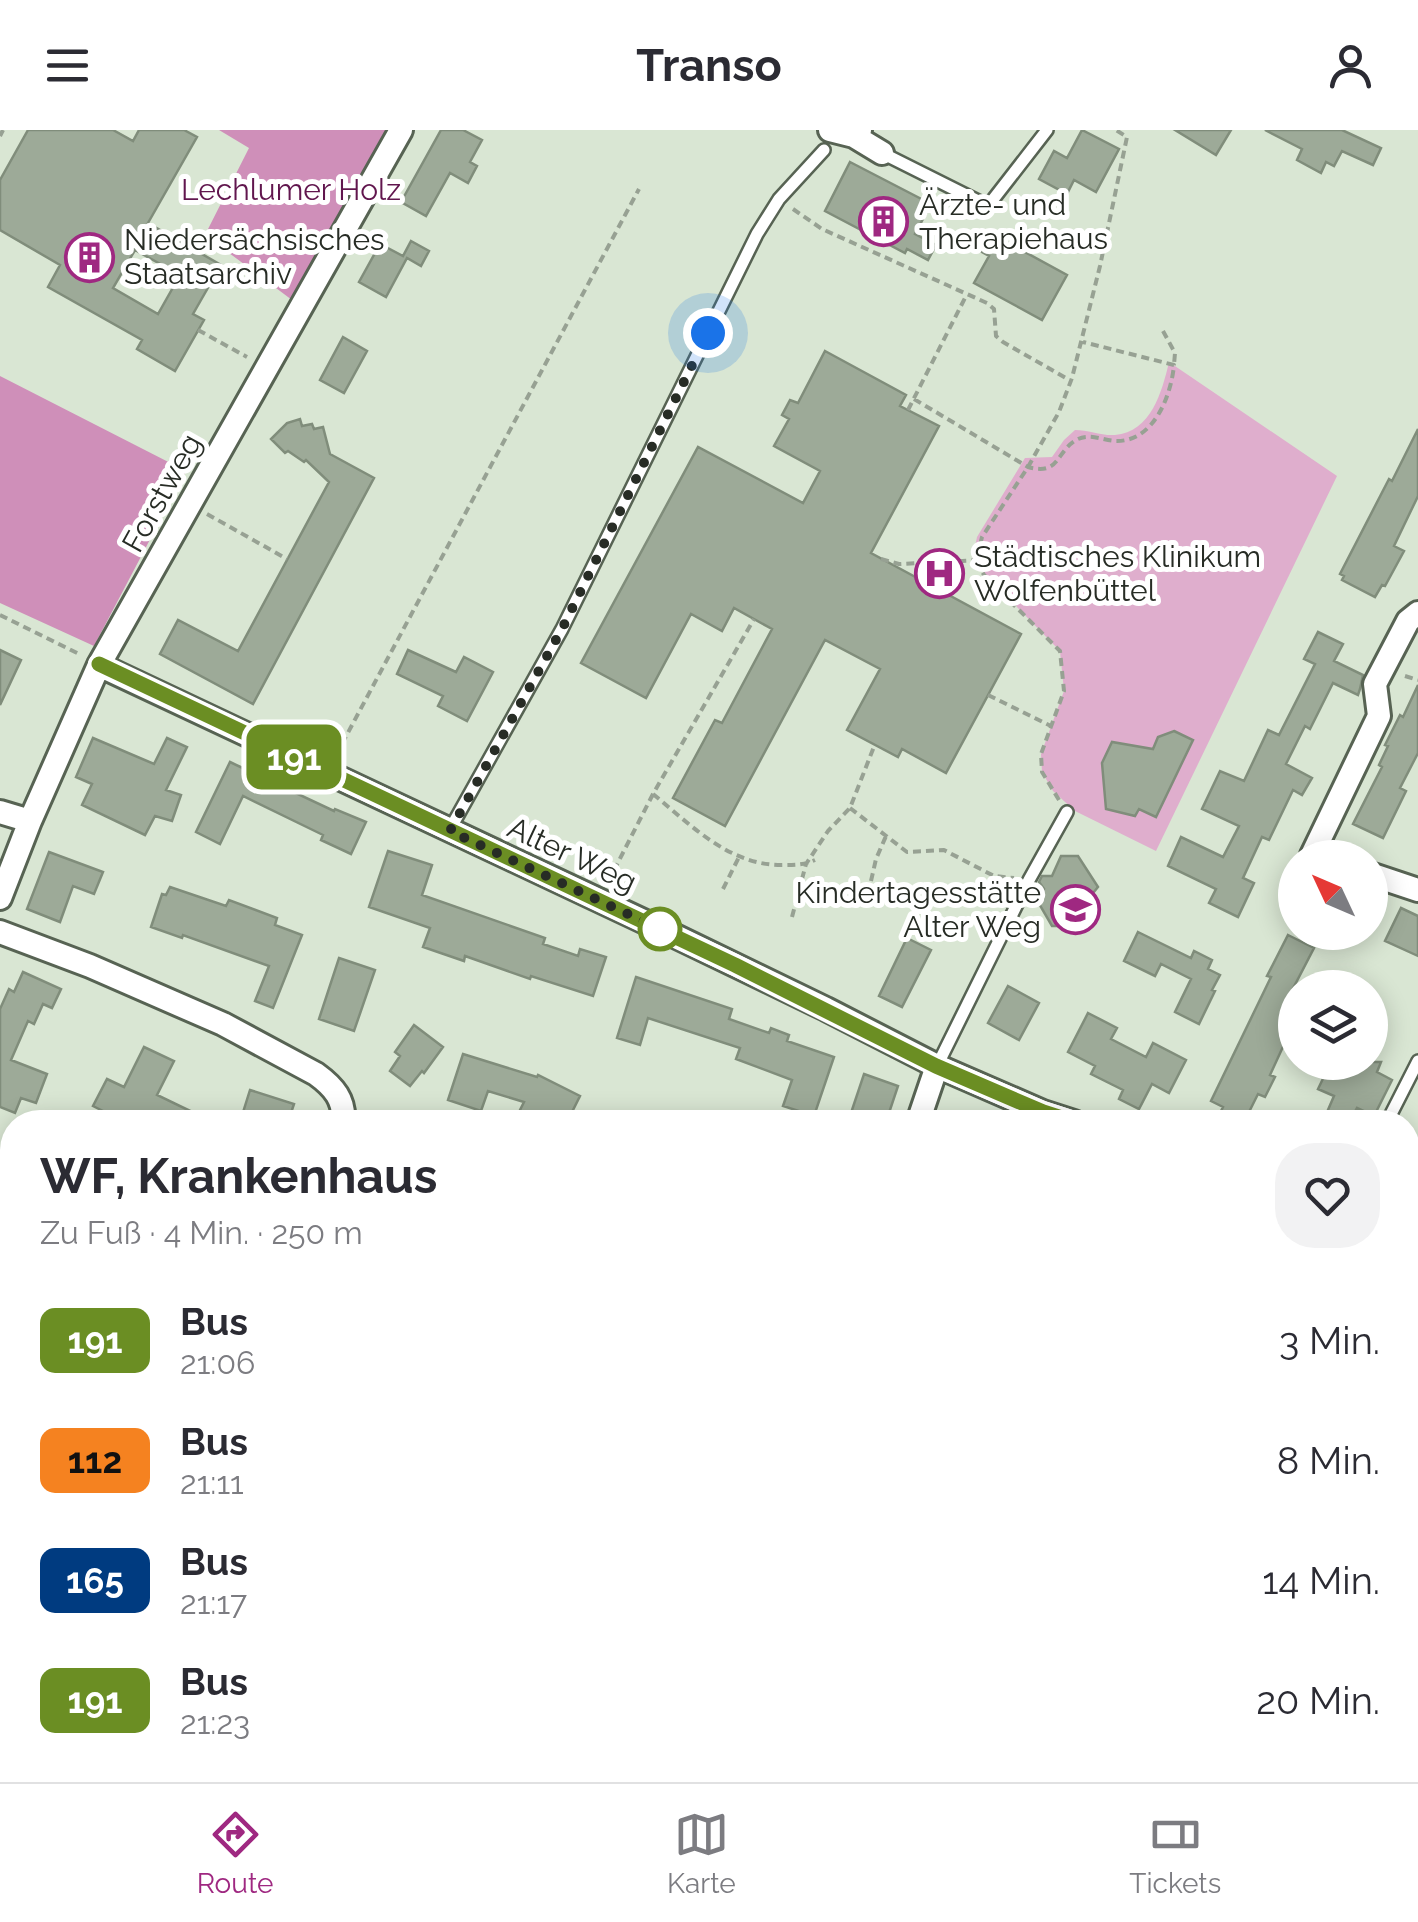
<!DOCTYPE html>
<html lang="de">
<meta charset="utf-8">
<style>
:root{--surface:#fff;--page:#f2f2f3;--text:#2b2b33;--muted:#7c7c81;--line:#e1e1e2;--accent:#9f2881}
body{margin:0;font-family:Raleway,sans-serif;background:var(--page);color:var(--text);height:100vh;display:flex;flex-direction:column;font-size:38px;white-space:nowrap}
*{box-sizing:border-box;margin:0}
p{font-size:32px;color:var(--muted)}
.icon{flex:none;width:55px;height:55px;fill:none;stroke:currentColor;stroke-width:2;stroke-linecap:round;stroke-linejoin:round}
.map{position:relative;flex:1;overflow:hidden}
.panel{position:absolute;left:0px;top:980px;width:1420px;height:672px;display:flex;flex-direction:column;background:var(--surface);border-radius:40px 40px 0 0;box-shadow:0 5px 25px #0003}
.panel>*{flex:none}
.badge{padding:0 20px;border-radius:15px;font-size:35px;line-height:65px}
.needle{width:65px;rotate:314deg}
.controls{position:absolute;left:1278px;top:710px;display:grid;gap:20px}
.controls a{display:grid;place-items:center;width:110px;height:110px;border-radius:50%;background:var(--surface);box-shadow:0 5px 25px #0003;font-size:50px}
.you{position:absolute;width:50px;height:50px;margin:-25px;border:8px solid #fff;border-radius:50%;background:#1a73e8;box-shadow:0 0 0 15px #1a73e833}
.map>.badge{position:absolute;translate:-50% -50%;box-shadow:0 0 0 5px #fff}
.round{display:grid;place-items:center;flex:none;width:105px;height:105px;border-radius:40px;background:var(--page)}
.headline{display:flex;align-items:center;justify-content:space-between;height:170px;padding:0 40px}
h1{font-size:48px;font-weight:700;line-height:75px}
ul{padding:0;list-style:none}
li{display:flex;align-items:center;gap:30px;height:120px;padding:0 40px}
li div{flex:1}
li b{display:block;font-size:38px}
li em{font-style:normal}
li .badge{min-width:110px;font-weight:700;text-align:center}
header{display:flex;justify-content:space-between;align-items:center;height:130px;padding:0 40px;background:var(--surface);font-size:45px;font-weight:700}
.menu{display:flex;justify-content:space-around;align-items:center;height:140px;border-top:2px solid var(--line);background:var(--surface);font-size:28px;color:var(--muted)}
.menu a{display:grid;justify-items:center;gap:5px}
.menu .selected{color:var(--accent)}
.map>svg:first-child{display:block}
</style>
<header><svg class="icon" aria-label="menu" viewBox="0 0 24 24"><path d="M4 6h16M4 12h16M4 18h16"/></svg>Transo<svg class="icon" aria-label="person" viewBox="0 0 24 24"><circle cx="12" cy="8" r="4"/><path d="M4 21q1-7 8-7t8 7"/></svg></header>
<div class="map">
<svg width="1418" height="1652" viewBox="0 0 1418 1652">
<rect width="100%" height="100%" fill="#d9e6d3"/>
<path fill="#dfaecd" d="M 1169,232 L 1337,346 L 1156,721 L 1075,681 L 1053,661 L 1042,642 L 1041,624 L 1064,561 L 1060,521 L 972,431 L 977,407 L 1025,328 L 1052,327 L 1064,310 L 1075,300 C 1088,300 1102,306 1115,305 C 1151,302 1162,262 1169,232 Z"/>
<path fill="#cf8fb9" d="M 219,0 L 391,0 L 292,170 L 205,105 L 249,18 Z
M 0,246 L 186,341 L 94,516 L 0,473 Z"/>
<path fill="#9daa98" stroke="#808d7b" stroke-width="2.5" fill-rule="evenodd" d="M 28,0 L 113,0 L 133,11 L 139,0 L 184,0 L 197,7 L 148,93 L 221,135 L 193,184 L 204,190 L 175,241 L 137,219 L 142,210 L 48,157 L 60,135 L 0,100 L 0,50 ZM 135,120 L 180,145 L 158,184 L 113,158 Z
M 441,0 L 463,0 L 482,10 L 470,32 L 477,36 L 468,53 L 450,43 L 426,86 L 401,72 Z
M 1082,0 L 1119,19 L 1096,62 L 1074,50 L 1067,64 L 1039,49 L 1054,21 L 1067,28 Z
M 1175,0 L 1231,0 L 1216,25 Z
M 1265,0 L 1342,0 L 1381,18 L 1373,35 L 1342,21 L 1334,36 L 1326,32 L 1321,43 L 1297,30 L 1302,19 Z
M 850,32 L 931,74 L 915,104 L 936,115 L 928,130 L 907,119 L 905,123 L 825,81 Z
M 992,104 L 1067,145 L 1042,190 L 974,153 L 989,126 L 982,122 Z
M 411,111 L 429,121 L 421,136 L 407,128 L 386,167 L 359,152 L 380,114 L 403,126 Z
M 343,207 L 367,221 L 344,263 L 320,250 Z
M 825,221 L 906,265 L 900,276 L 939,296 L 871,423 L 1021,504 L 946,643 L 902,619 L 898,627 L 847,600 L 880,539 L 825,510 L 725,696 L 673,668 L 715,590 L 722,593 L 772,499 L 734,478 L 722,501 L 691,484 L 646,568 L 581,533 L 698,317 L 803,373 L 820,341 L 774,316 L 789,289 L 782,285 L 790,270 L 798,273 Z
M 300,289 L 302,296 L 312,294 L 314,299 L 323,297 L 330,324 L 374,348 L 253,574 L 160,524 L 178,490 L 238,521 L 329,352 L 306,330 L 304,332 L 288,321 L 285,323 L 271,309 L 287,293 Z
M 1418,299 L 1418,366 L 1394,416 L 1404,421 L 1385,456 L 1382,455 L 1375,467 L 1342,450 L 1344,446 L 1340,444 L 1389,349 L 1392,351 Z
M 1318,502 L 1343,514 L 1334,531 L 1363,545 L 1360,559 L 1358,565 L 1333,553 L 1310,599 L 1305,596 L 1286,634 L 1312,648 L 1302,665 L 1293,660 L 1269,710 L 1262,707 L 1243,748 L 1254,753 L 1238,787 L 1209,773 L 1216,759 L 1168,736 L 1181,707 L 1223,727 L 1239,696 L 1202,679 L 1220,641 L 1244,651 L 1268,600 L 1279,605 L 1315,534 L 1304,529 Z
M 0,520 L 21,530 L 0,575 Z
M 408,520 L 456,542 L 464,527 L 493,542 L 467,591 L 438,576 L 443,566 L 397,544 Z
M 1418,555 L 1418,623 L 1400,658 L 1406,661 L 1383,708 L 1353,694 L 1382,637 L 1379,635 L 1388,616 L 1385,615 L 1400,585 L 1403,587 Z
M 1174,601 L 1193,610 L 1156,687 L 1139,679 L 1135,686 L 1106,679 L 1102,633 L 1112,612 L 1153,619 L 1158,607 Z
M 93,608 L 154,634 L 167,608 L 187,617 L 166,660 L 181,665 L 172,691 L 155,686 L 145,705 L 82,675 L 92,654 L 76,647 Z
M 230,632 L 334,681 L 335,679 L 366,692 L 351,724 L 321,710 L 323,705 L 243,666 L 220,714 L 196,702 Z
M 388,721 L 432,735 L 422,765 L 545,808 L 543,814 L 578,826 L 580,819 L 606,827 L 593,866 L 531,846 L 530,849 L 465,826 L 464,831 L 423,817 L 430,798 L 369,777 Z
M 49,722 L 103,742 L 94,764 L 73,756 L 60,792 L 27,779 Z
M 1061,726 L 1078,726 L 1098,757 L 1089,768 L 1098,782 L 1090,796 L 1052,796 L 1038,772 L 1044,759 L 1039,752 L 1042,746 L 1052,746 Z
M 170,757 L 226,776 L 229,770 L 277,788 L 275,795 L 302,805 L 273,878 L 255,871 L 269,836 L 183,805 L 182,808 L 151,797 L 162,764 L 166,765 Z
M 1401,778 L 1418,786 L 1418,826 L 1385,811 Z
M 1138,802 L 1191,828 L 1194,821 L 1212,830 L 1208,839 L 1220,845 L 1212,860 L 1215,861 L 1199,894 L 1175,882 L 1191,849 L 1161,834 L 1155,846 L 1124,831 Z
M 1288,805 L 1314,818 L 1284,876 L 1295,881 L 1295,911 L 1287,908 L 1270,945 L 1275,947 L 1265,967 L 1258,964 L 1244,992 L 1234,992 L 1219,985 L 1223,977 L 1211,971 L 1271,847 L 1267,846 Z
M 907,808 L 931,820 L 902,877 L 879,866 Z
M 339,828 L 375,840 L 354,901 L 319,889 Z
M 23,842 L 61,859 L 52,878 L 43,874 L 34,894 L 28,891 L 11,930 L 47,944 L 36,973 L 21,968 L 15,983 L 0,977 L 0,879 L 9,859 L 14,862 Z
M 636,847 L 732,879 L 729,889 L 769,903 L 771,898 L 789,905 L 787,911 L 834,927 L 814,986 L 783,976 L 792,950 L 736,929 L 740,918 L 648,888 L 640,915 L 617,908 Z
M 1008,856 L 1039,873 L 1019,910 L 988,893 Z
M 1088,883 L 1117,898 L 1111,909 L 1146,927 L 1153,913 L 1186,930 L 1169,963 L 1152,954 L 1139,979 L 1119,969 L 1123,960 L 1091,944 L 1095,936 L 1068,922 Z
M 414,895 L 443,917 L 424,943 L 422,941 L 410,956 L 390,941 L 400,926 L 395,922 Z
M 144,917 L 174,931 L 157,965 L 213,992 L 125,992 L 93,976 L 107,949 L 124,957 Z
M 463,924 L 537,947 L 538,945 L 580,966 L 567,992 L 514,992 L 524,972 L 488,961 L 481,981 L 448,970 Z
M 1331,932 L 1381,932 L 1377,942 L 1392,950 L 1374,986 L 1357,978 L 1350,991 L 1328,980 L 1334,966 L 1318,959 Z
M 864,944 L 898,956 L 886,992 L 852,980 Z
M 250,960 L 294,974 L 288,992 L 240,992 Z"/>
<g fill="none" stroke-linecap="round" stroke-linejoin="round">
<defs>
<path id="service" d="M 882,23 L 988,76 L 1047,0
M 449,701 L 562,499 L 757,104 L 779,69 L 824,20
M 937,936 L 1029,750 L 1067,682
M 1387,992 L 1418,931"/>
<path id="minor" d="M 830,0 L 854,6
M 860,0 L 854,6 L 882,23
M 99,535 L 673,805 L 826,879 L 937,936 L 1043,982 L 1074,992
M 0,682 L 30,691
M 1320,728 L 1312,725 L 1379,586 L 1375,554 L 1408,491 L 1418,483
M 1370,744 L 1418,760
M 0,768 L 30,691 L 99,535 L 401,0
M 0,802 L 90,836 L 223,894 L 316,944 C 334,957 345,970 343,992
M 918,992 L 937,936
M 1408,1056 L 1418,1056
M 1408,1148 L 1418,1115
M 821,1640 L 839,1652
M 884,1652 L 887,1649 L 889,1640
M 1248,1652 L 1252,1640"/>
</defs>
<use href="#service" stroke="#576353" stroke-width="16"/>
<use href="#minor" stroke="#576353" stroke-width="28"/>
<path stroke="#97a193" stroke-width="4" stroke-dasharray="8 5" stroke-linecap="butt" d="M 0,6 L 3,0
M 793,79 L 822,99 L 987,173 L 994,179 L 996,206 L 1003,212 L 1071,251
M 198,200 L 247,227
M 1163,201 L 1175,223 L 1174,235
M 914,269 L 1028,337 C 1061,346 1055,321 1078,309 C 1091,303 1104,311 1117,311 C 1154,311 1171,266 1174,235 L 1083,212
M 908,280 L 966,166
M 207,384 L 287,429
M 881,429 L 899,434 L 1130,423 L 1158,427
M 0,485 L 81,525
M 1405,546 L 1418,550
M 988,565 L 1051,596
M 336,625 L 639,59
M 653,664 C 692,696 730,736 783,735 C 795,735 804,735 815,730
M 1059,670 L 1042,642 L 1041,624 L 1064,561 L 1060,521 L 984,445 L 976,431 L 982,407 L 1028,337 L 1059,282 L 1072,248 L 1100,136 L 1127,7 L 1116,0
M 850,678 L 907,722 L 944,720 L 994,746 L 1014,748
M 871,751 L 876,729 L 886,706
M 608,752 L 653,664 L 754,489
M 723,759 L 739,727
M 792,787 L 806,734 L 828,701 L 850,678 L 875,614
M 0,1332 L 12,1340
M 525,1640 L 546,1652
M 697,1652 L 702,1640"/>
<use href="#service" stroke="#fff" stroke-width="11"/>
<use href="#minor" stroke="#fff" stroke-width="22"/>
</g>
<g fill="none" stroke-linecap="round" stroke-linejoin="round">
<defs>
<path id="line" d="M 99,534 L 735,835 L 936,936 L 1043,982 L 1074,992"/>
</defs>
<use href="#line" stroke="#fff" stroke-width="22"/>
<use href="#line" stroke="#6b8e23" stroke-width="15"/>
<path stroke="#272c25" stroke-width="10" stroke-dasharray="0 18" d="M 660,799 L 450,701 L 562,499 L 708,203"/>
</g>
<defs>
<symbol id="building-ring" viewBox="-11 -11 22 22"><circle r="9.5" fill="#fff" stroke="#9f2881" stroke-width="1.5"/><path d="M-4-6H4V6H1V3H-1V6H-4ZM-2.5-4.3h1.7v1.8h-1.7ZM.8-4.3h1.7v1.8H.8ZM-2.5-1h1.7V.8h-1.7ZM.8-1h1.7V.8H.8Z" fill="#9f2881"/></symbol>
<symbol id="hospital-ring" viewBox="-11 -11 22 22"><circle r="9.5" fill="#fff" stroke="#9f2881" stroke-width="1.5"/><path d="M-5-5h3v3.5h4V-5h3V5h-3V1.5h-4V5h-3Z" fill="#9f2881"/></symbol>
<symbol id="school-ring" viewBox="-11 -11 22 22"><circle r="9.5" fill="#fff" stroke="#9f2881" stroke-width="1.5"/><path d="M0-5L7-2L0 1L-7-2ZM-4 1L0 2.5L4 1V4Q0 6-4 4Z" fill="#9f2881"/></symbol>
</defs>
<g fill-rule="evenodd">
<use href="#building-ring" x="856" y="64" width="55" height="55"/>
<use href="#building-ring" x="62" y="100" width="55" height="55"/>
<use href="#hospital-ring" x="912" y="416" width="55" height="55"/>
<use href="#school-ring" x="1048" y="752" width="55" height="55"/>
</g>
<circle fill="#fff" stroke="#6b8e23" stroke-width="5" cx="660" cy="799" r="20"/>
<g text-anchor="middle" stroke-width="10" stroke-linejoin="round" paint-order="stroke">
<g font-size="30" fill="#61164e" stroke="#fff">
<text x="291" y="70">Lechlumer Holz</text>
</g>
<g font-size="30" fill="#272c25" stroke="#fff" text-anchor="start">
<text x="919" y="85">Ärzte- und<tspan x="919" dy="34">Therapiehaus</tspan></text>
<text x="124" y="120">Niedersächsisches<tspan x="124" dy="34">Staatsarchiv</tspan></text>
<text x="974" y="437">Städtisches Klinikum<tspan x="974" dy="34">Wolfenbüttel</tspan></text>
<text x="1041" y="773" text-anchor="end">Kindertagesstätte<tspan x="1041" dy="34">Alter Weg</tspan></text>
</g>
<g font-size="30" fill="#272c25" stroke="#fff">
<text transform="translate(162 363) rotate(-61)" y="10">Forstweg</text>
<text transform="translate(572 725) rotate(25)" y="10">Alter Weg</text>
</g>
</g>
</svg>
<div class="controls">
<a><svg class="needle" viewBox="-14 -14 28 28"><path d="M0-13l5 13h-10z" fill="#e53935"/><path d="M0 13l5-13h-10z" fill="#7c7c81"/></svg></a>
<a><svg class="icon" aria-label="layers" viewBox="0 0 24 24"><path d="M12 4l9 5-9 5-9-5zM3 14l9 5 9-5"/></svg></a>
</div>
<div class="you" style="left:708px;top:203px"></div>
<b class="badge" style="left:294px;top:627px;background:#6b8e23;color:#fff">191</b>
<section class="panel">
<div class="headline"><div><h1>WF, Krankenhaus</h1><p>Zu Fuß · 4 Min. · 250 m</p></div><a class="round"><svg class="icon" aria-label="heart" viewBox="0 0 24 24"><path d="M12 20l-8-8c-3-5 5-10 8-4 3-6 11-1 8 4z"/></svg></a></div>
<ul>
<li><span class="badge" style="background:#6b8e23;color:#fff">191</span><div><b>Bus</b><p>21:06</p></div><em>3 Min.</em></li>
<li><span class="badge" style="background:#f58220;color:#111">112</span><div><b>Bus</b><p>21:11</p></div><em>8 Min.</em></li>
<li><span class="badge" style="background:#003b80;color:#fff">165</span><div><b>Bus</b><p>21:17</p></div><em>14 Min.</em></li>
<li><span class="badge" style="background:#6b8e23;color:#fff">191</span><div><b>Bus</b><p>21:23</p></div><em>20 Min.</em></li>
</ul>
</section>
</div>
<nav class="menu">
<a class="selected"><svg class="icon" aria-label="directions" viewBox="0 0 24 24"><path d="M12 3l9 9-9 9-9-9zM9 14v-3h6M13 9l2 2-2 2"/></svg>Route</a>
<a><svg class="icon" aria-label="map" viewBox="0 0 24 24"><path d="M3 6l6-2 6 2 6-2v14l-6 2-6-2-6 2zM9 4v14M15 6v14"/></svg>Karte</a>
<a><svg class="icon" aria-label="tickets" viewBox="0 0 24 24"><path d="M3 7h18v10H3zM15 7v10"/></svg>Tickets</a>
</nav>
